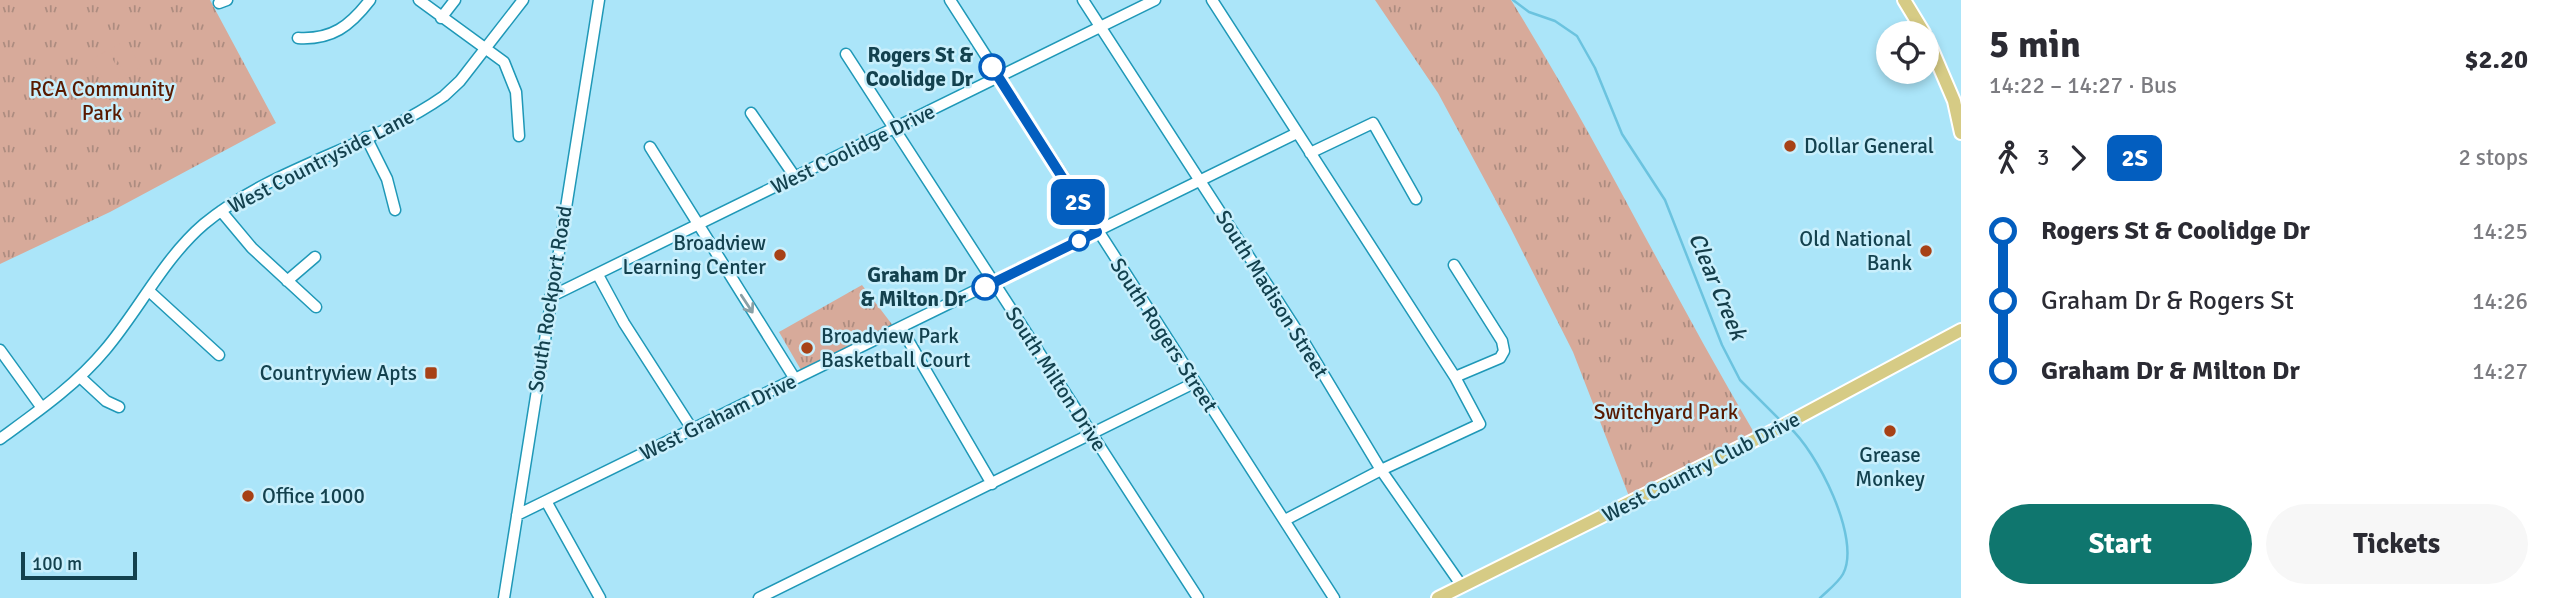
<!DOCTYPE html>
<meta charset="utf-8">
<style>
:root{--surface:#fff;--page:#f7f7f7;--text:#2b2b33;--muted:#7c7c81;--accent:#0f766e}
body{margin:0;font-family:Signika,sans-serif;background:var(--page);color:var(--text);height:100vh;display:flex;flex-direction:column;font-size:26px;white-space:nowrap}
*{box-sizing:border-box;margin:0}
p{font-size:23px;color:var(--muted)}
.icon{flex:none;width:38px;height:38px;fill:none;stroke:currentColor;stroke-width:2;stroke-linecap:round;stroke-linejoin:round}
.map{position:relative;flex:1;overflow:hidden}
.side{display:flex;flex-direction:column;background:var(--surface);width:595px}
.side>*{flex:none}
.badge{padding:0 14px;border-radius:10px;font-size:24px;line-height:46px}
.buttons{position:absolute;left:1876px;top:21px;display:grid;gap:14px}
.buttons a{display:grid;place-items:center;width:63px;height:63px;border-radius:50%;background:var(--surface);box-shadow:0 4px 10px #0003;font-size:35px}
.scale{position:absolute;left:21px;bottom:18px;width:116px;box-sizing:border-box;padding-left:7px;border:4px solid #13414e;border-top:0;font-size:19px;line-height:24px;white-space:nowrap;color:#13414e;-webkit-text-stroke:5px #c9effc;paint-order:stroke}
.map>.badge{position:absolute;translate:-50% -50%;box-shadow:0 0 0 4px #fff}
.legs{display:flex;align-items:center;gap:10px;height:77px;padding:0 28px;font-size:23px}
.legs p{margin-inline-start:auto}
.summary{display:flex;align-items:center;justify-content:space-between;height:119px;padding:0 28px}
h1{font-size:38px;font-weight:800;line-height:52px}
.primary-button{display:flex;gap:14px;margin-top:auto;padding:14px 28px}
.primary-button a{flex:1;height:80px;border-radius:42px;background:var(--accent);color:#fff;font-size:28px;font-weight:800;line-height:80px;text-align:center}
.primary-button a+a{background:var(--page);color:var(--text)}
ul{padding:0 28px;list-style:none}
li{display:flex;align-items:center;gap:24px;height:70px;font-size:26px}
li i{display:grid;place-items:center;width:10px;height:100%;margin:0 9px;background:currentColor}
li i::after{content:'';width:18px;height:18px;margin:-9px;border:5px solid;border-radius:50%;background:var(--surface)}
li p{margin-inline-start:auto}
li:first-child i{background:linear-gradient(#0000 50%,currentColor 0)}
li:last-child i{background:linear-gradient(currentColor 50%,#0000 0)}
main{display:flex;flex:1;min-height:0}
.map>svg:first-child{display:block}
</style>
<main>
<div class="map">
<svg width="1961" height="598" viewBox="0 0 1961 598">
<defs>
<pattern id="grass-tufts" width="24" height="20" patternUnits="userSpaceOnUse" patternTransform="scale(1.75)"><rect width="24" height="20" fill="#d7aa9a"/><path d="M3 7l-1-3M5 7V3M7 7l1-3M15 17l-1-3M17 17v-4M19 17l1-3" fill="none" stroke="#ad8c80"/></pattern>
</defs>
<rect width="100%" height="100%" fill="#abe5f9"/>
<path fill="url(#grass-tufts)" d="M 0,0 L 210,0 L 276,123 L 110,212 L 0,264 Z
M 1375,0 L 1511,0 C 1599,142 1671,292 1756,436 L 1632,504 L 1573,352 L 1509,225 L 1438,93 Z
M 862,285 L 894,327 L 801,370 L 779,332 Z"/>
<path fill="#d7aa9a" d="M 126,40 L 141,67 L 126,76 L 111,49 Z
M 108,50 L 122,77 L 107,86 L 92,59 Z"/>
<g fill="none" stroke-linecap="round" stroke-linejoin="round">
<path stroke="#6bc3df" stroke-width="2.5" d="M 1513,0 L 1529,12 L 1555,21 L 1577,36 L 1595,68 L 1622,134 L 1665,200 L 1722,345 L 1740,380 L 1781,421
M 1789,427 C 1816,450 1862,539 1843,574 C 1838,583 1827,591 1820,598"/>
<defs>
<path id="minor" d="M 419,0 L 504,62 L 516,92 L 519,136
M 950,0 L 1334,598
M 1083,0 L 1301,337 L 1381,470 L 1462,586
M 1212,0 L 1455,377 L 1480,424 L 1381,470 L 1285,520
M 219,3 L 227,0
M 441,18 L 455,0
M 298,38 C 332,40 350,26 370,0
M 846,54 L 1198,598
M 751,113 L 795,177
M 366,137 L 387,179 L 395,210
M 650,147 L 795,379
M 1310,153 L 1373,123 L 1416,199
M 221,211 L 252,248 L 316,307
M 1454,265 L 1502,341 L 1504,351 L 1500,358 L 1455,377
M 598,275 L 624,323 L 692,429
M 287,281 L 315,257
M 149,291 L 219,355
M 550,297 L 1155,0
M 901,328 L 992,484
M 0,350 L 42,408
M 80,377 L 106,401 L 119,407
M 0,439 C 37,412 76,385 105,350 C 139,310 164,258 204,224 C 274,166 370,148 444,96 L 460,81 L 523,0
M 546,501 L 600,598
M 517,515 L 1297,133
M 504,598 L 599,0
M 759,598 L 1194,383"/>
<path id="major" d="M 1904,0 L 1924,33
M 1927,38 L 1954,101 L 1961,133
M 1438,598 L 1773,431 L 1961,330"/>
</defs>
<use href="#minor" stroke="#1f98b7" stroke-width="13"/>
<use href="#major" stroke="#fff" stroke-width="16"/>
<use href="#minor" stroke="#fff" stroke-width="10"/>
<use href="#major" stroke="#d6cb85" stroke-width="12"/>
</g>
<defs><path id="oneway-shaft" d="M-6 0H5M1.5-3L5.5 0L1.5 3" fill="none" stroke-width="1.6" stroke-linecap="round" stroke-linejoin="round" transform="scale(1.75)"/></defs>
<use stroke="#89a0a6" href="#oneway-shaft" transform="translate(747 304) rotate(57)"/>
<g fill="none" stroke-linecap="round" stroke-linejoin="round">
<defs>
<path id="line-1" d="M 985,287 L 1097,232 L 992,67"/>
</defs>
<use href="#line-1" stroke="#fff" stroke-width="16"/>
<use href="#line-1" stroke="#035ebf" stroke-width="10"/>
</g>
<g fill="#fff" stroke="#035ebf" stroke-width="3.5">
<circle cx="992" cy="67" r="12"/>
<circle cx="1079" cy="241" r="9"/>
<circle cx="985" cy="287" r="12"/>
</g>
<g fill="#a74116" stroke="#c9effc" stroke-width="2.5">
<circle cx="1790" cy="146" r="7"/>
<circle cx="1926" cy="251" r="7"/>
<circle cx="780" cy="255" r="7"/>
<circle cx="807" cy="348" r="7"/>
<rect x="424" y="366" width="14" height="14" rx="3.5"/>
<circle cx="1890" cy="431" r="7"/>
<circle cx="248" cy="496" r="7"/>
</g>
<g text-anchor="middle" stroke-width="5" stroke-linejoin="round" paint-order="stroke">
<g font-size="21" font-weight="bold" fill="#13414e" stroke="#c9effc" text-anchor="end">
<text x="973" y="62">Rogers St &amp;<tspan x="973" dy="24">Coolidge Dr</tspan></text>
<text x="966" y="282">Graham Dr<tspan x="966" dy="24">&amp; Milton Dr</tspan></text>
</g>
<g font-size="21" fill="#591a00" stroke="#c9effc">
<text x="102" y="96">RCA Community<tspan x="102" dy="24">Park</tspan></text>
<text x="1666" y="419">Switchyard Park</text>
</g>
<g font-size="21" fill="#13414e" stroke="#c9effc" text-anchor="start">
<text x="1804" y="153">Dollar General</text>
<text x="1912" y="246" text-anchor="end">Old National<tspan x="1912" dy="24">Bank</tspan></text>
<text x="766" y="250" text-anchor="end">Broadview<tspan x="766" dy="24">Learning Center</tspan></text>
<text x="821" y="343">Broadview Park<tspan x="821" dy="24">Basketball Court</tspan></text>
<text x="417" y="380" text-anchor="end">Countryview Apts</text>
<text x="1890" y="462" text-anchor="middle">Grease<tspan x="1890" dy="24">Monkey</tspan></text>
<text x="262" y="503">Office 1000</text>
</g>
<g font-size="21" fill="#13414e" stroke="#c9effc">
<text transform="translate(853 149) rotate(-26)" y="7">West Coolidge Drive</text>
<text transform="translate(321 161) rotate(-27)" y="7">West Countryside Lane</text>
<text transform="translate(1272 294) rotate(58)" y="7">South Madison Street</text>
<text transform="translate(550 299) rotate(-81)" y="7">South Rockport Road</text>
<text transform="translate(1164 335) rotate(57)" y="7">South Rogers Street</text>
<text transform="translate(1056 379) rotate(57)" y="7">South Milton Drive</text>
<text transform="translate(718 417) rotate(-26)" y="7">West Graham Drive</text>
<text transform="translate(1701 467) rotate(-27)" y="7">West Country Club Drive</text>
</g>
<g font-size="23" font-style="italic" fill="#143d49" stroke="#c9effc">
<text transform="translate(1718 286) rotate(67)" y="8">Clear Creek</text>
</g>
</g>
</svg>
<div class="buttons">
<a><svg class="icon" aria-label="locate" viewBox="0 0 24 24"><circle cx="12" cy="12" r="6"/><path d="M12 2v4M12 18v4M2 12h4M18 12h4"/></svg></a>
</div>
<div class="scale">100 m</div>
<b class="badge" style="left:1078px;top:202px;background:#035ebf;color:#fff">2S</b>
</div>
<section class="side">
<div class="summary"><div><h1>5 min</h1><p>14:22 – 14:27 · Bus</p></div><b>$2.20</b></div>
<div class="legs"><svg class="icon" aria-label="walk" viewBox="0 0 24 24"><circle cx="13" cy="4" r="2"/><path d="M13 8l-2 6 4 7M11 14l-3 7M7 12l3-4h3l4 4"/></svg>3<svg class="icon" aria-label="forward" viewBox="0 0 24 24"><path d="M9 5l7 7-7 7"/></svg><b class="badge" style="background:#035ebf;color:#fff">2S</b><p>2 stops</p></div>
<ul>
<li><i style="color:#035ebf"></i><b>Rogers St &amp; Coolidge Dr</b><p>14:25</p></li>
<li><i style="color:#035ebf"></i><span>Graham Dr &amp; Rogers St</span><p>14:26</p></li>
<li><i style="color:#035ebf"></i><b>Graham Dr &amp; Milton Dr</b><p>14:27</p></li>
</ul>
<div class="primary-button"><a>Start</a><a>Tickets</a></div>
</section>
</main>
